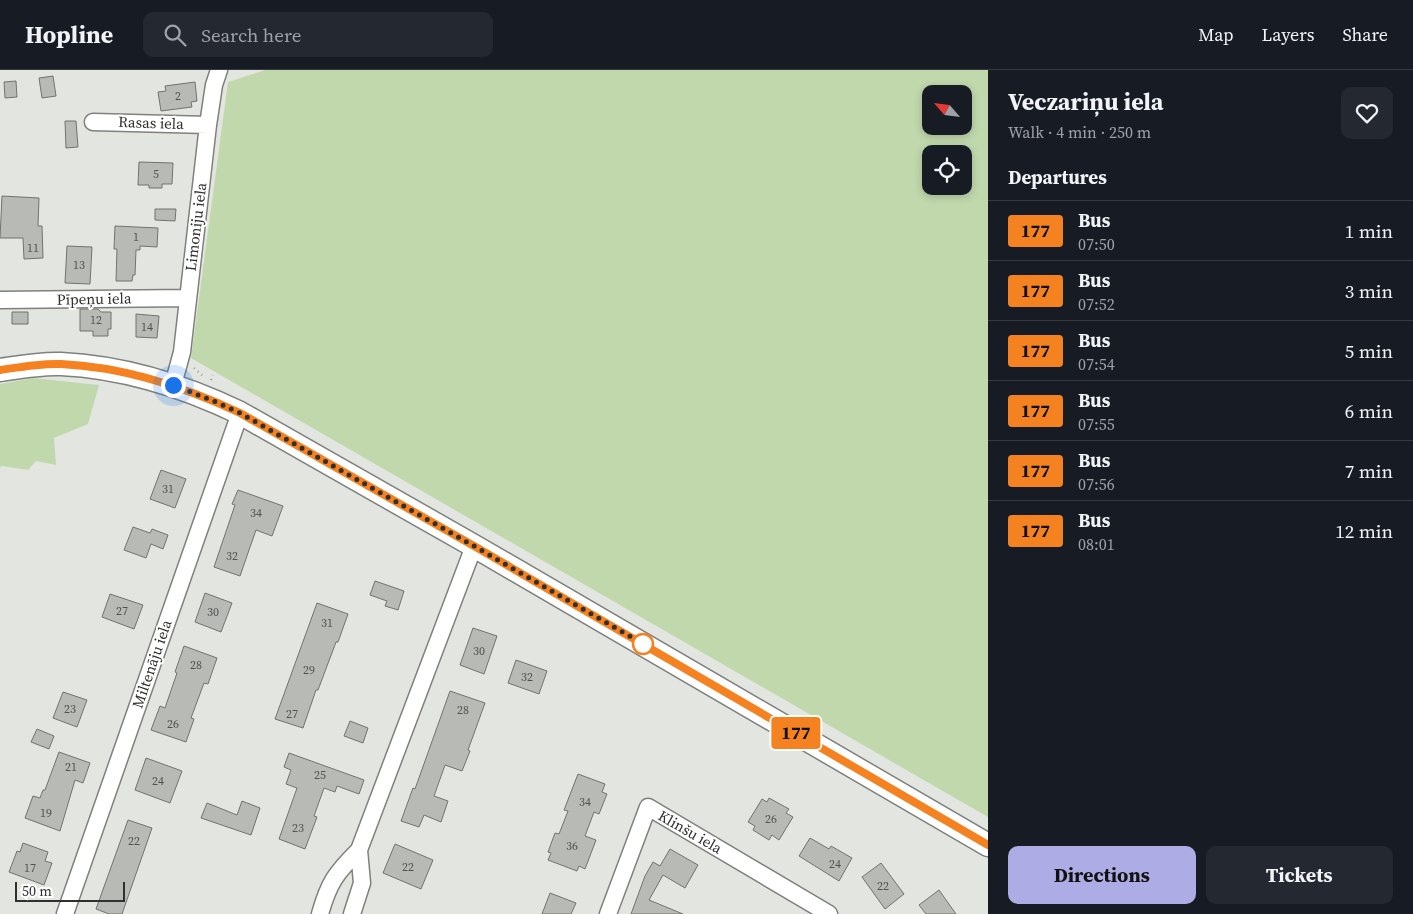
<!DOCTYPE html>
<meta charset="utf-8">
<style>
:root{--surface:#171b24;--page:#242831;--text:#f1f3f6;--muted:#9ea1a6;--line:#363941;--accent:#aeace4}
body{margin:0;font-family:"Source Serif 4",serif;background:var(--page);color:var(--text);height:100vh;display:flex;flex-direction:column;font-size:19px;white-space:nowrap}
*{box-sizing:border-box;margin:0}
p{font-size:16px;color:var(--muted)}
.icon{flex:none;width:28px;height:28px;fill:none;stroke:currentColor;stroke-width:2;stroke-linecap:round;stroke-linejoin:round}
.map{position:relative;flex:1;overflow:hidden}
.drawer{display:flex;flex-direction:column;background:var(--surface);width:425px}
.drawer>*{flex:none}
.badge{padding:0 10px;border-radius:4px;font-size:18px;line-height:32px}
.needle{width:32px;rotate:298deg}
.fabs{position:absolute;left:922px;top:15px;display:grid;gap:10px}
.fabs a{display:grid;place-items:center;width:50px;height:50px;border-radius:10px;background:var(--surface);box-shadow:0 2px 8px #0003;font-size:25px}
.scale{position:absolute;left:15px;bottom:12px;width:110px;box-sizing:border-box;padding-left:5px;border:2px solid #2f302f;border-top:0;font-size:14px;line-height:18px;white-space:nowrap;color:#2f302f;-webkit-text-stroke:4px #fff;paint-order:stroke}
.you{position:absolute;width:25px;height:25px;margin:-12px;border:4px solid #fff;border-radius:50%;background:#1a73e8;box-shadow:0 0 0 8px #1a73e833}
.map>.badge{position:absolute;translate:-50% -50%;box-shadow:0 0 0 2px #fff}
h2{padding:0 20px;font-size:19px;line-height:45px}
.round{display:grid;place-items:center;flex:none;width:52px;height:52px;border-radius:10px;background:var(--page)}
.head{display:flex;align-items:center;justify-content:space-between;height:85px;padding:0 20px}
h1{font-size:24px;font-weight:700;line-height:38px}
.cta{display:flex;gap:10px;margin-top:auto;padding:10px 20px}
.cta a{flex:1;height:58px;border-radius:10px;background:var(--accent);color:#111;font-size:20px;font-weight:700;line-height:58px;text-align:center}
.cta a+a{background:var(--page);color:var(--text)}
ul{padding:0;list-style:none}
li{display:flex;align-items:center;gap:15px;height:60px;padding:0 20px;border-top:1px solid var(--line)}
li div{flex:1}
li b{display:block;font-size:19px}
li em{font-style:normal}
li .badge{min-width:55px;font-weight:700;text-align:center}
header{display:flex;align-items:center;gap:30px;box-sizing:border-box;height:70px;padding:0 25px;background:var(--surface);border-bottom:1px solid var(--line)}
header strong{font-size:24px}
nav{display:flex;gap:28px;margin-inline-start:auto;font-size:18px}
.search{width:350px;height:45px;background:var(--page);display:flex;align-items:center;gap:12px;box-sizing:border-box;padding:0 18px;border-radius:10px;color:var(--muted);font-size:19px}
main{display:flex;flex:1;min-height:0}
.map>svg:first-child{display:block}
</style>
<header>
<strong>Hopline</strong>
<div class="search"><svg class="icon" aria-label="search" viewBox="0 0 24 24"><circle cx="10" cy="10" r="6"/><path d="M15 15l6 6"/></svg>Search here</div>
<nav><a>Map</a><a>Layers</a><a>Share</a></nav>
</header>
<main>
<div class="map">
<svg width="988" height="844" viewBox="0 0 988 844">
<rect width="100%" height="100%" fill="#e3e5e1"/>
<path fill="#c1d8ad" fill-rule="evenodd" d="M 265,0 L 988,0 L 988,747 L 191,288 L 228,12 ZM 931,24 L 964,24 L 964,56 L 931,56 ZM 931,84 L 964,84 L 964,116 L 931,116 Z
M 33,308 L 99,315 L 88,354 L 54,368 L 56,395 L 36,391 L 28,400 L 2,396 L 0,397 L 0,314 Z"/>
<path fill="#b8bab6" stroke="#71736f" d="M 53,6 L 56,26 L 42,28 L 39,8 Z
M 16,11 L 17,27 L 5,28 L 4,12 Z
M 195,12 L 197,31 L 191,32 L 192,37 L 161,41 L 158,22 L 166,21 L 165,16 Z
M 65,51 L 76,51 L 78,77 L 66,78 Z
M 139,92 L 173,93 L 172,114 L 162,114 L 162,118 L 149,118 L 149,115 L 138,115 Z
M 2,126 L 39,128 L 38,156 L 42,156 L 43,188 L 24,189 L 23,168 L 0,168 Z
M 155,139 L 176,139 L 175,151 L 155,150 Z
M 115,156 L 158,158 L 157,177 L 140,176 L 140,180 L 136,180 L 135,205 L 133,205 L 132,211 L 116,211 L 117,179 L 114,179 Z
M 67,176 L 92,177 L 90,214 L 65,213 Z
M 80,239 L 98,239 L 101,242 L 111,242 L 111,259 L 108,259 L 108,266 L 93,266 L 93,261 L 80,261 Z
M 12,242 L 28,242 L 28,254 L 12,254 Z
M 136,244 L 159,246 L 157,268 L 136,267 Z
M 161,400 L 186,409 L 175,438 L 150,429 Z
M 238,420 L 283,436 L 272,466 L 256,460 L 240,506 L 214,497 L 235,435 L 232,434 Z
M 133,457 L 150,463 L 152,459 L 168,465 L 163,479 L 151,474 L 146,488 L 124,480 Z
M 375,511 L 404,521 L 398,540 L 385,536 L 387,531 L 370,525 Z
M 205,523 L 232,533 L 221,562 L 195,552 Z
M 110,524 L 143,535 L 134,559 L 102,547 Z
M 317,533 L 348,544 L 338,572 L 336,572 L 318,620 L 316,620 L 303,658 L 275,649 Z
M 473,558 L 497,566 L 484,604 L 460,595 Z
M 184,576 L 217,588 L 208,614 L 204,613 L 191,648 L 194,649 L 186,672 L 151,660 L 160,636 L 165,638 L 177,603 L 175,602 Z
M 516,590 L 547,601 L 539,624 L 508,613 Z
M 450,621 L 485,633 L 468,680 L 470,681 L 462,701 L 445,695 L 434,726 L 448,731 L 441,752 L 424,745 L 419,757 L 401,751 L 413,718 L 415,719 Z
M 63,622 L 87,630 L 77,657 L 53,648 Z
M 350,651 L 368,658 L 363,673 L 344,666 Z
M 37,659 L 54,666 L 49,679 L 31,672 Z
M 59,682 L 90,693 L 83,713 L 75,710 L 60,761 L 25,748 L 33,726 L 40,728 L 43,720 L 45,720 Z
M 289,683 L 364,710 L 359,724 L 337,716 L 335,722 L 324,718 L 314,746 L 317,747 L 305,779 L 279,769 L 297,718 L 286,714 L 291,700 L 284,697 Z
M 146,688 L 182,701 L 170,733 L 135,720 Z
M 578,704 L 605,714 L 602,722 L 607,724 L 599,744 L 594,742 L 585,766 L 596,770 L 585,799 L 579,796 L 577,801 L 548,790 L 551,783 L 548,782 L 555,763 L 559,764 L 568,741 L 564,740 Z
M 769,728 L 789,739 L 786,743 L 793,747 L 779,770 L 772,765 L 769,770 L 753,760 L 755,756 L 748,752 L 762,729 L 767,732 Z
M 242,731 L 260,738 L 251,765 L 201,748 L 207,733 L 237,745 Z
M 128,750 L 152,758 L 122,844 L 109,844 L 96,839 Z
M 810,768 L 829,779 L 831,776 L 852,788 L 839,811 L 799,786 Z
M 23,773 L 48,782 L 45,791 L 52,793 L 44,815 L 9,802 L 17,781 L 20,782 Z
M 395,774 L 433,790 L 421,819 L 383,803 Z
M 670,779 L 698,795 L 685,818 L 663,805 L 649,830 L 683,844 L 631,844 L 645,806 L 653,792 L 660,796 Z
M 881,793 L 904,824 L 885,839 L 862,807 Z
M 939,820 L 956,844 L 926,844 L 919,835 Z
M 550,823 L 576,833 L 571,844 L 542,844 Z"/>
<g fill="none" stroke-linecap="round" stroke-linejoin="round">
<defs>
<path id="street" d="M 93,52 L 208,55
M 0,230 L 187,228
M 173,315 L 182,282 L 208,55 L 214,15 L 219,0
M 65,844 L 240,343
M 320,844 C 329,812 336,803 359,780 L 474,476
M 352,844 L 362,813 L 359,780
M 608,844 L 648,737 L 829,844"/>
<path id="secondary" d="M 0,300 C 20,297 41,293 61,294 C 124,297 184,316 240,343 L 474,476 L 988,775"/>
</defs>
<use href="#street" stroke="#7f817d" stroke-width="19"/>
<use href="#secondary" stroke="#7f817d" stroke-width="25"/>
<path stroke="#a3a5a2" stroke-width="2.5" stroke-dasharray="1 4" stroke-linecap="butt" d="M 194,298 L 203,306
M 211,310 L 213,305"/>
<use href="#street" stroke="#fff" stroke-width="16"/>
<use href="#secondary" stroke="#fff" stroke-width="22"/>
</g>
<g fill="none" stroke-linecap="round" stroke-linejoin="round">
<defs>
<path id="line" d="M 0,300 C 20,297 41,293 61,294 C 124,297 183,316 240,343 L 474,476 L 988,775"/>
</defs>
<use href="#line" stroke="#fff" stroke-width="11"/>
<use href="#line" stroke="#f58220" stroke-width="8"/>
<path stroke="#2f302f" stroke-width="5" stroke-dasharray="0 9" d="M 173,315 L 216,332 L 240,343 L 474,476 L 650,578 L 643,574"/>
</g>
<circle fill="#fff" stroke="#f58220" stroke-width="2.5" cx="643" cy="574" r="10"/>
<g text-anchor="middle" stroke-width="4" stroke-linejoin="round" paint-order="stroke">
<g font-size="12" fill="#515251">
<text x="178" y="30">2</text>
<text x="156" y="108">5</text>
<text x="136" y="171">1</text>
<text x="33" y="182">11</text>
<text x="79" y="199">13</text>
<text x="96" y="254">12</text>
<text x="147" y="261">14</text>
<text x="168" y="423">31</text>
<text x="256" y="447">34</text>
<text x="232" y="490">32</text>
<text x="122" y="545">27</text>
<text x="213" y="546">30</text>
<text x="327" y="557">31</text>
<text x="479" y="585">30</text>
<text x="196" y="599">28</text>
<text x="309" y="604">29</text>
<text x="527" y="611">32</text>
<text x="70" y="643">23</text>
<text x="463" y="644">28</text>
<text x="292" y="648">27</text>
<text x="173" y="658">26</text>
<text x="71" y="701">21</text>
<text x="320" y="709">25</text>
<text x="158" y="715">24</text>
<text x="585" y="736">34</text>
<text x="46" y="747">19</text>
<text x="771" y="753">26</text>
<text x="298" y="762">23</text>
<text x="134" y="775">22</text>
<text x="572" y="780">36</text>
<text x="835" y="798">24</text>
<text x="408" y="801">22</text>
<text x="30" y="802">17</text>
<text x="883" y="820">22</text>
</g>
<g font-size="15" fill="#2f302f" stroke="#fff">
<text transform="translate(151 53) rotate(2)" y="5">Rasas iela</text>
<text transform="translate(196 157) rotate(-83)" y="5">Limoniju iela</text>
<text transform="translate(94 229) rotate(-1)" y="5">Pīpeņu iela</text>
<text transform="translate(152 594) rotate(-71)" y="5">Miltenāju iela</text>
<text transform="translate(690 762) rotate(30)" y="5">Klinšu iela</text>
</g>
</g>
</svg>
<div class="fabs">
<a><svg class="needle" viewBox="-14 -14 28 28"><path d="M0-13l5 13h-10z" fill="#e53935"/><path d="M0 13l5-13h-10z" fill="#9ea1a6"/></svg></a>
<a><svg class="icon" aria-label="locate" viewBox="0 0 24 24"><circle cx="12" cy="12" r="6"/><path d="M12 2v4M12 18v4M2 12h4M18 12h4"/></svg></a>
</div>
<div class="scale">50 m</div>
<div class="you" style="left:173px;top:315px"></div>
<b class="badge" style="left:796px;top:663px;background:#f58220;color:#111">177</b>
</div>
<section class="drawer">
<div class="head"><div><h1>Veczariņu iela</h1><p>Walk · 4 min · 250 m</p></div><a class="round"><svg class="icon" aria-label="heart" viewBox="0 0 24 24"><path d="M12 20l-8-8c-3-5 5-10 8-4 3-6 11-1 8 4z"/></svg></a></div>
<h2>Departures</h2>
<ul>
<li><span class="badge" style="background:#f58220;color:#111">177</span><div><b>Bus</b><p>07:50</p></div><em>1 min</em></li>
<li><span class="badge" style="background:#f58220;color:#111">177</span><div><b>Bus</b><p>07:52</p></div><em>3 min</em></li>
<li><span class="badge" style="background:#f58220;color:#111">177</span><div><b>Bus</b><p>07:54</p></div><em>5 min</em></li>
<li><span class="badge" style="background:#f58220;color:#111">177</span><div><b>Bus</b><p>07:55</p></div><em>6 min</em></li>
<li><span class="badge" style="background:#f58220;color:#111">177</span><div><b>Bus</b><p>07:56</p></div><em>7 min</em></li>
<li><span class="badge" style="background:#f58220;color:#111">177</span><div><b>Bus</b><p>08:01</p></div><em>12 min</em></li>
</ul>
<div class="cta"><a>Directions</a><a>Tickets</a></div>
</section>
</main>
